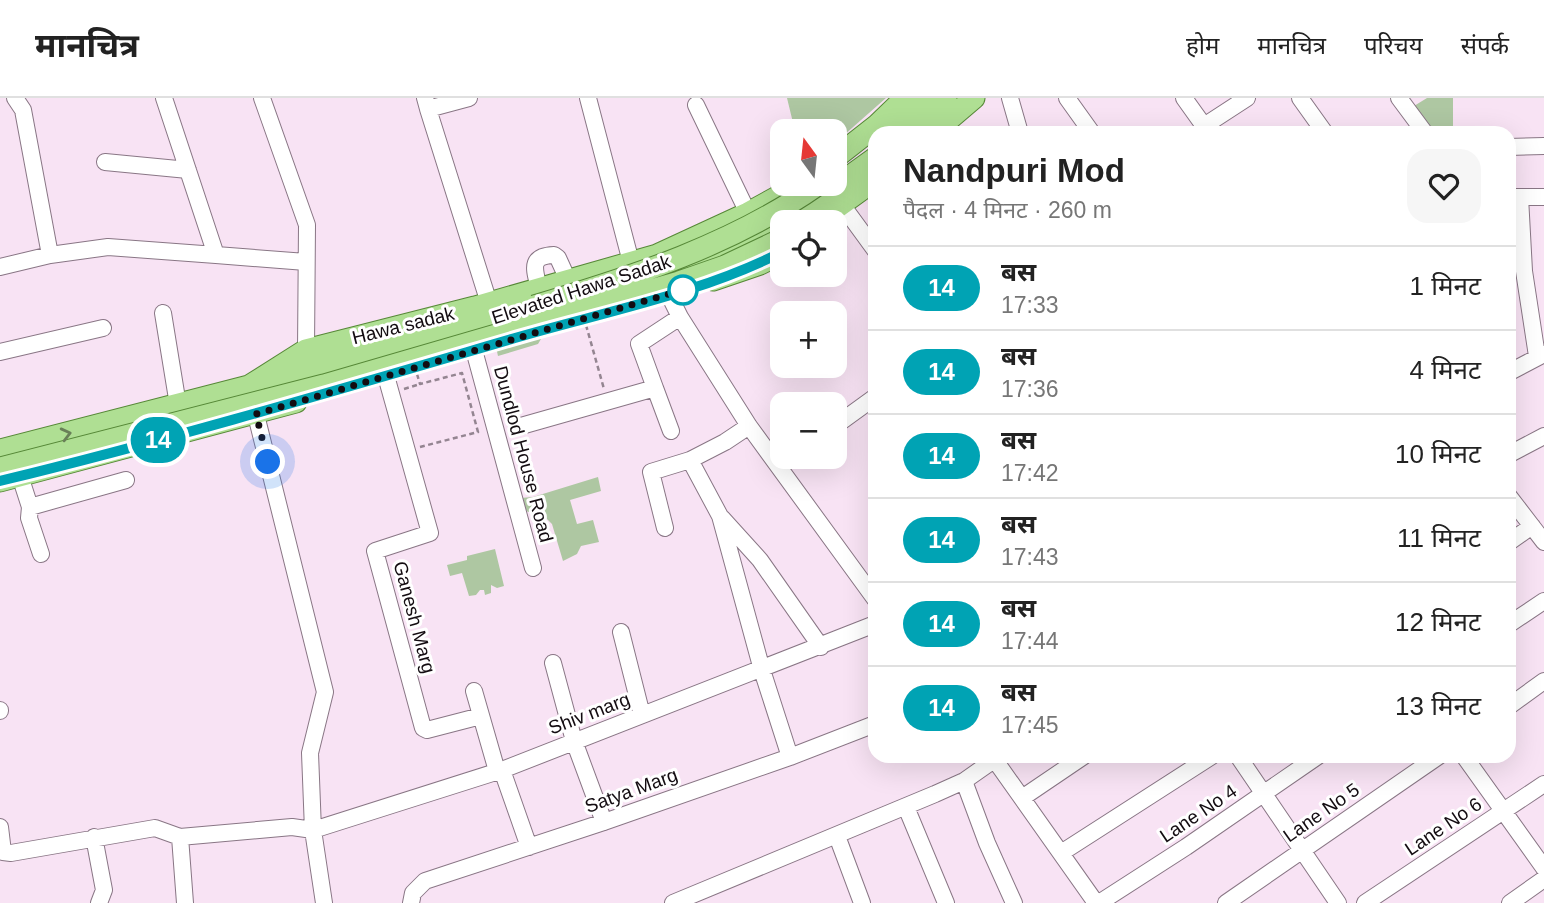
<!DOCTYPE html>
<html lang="hi">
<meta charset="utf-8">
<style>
:root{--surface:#fff;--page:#f6f6f6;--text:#222;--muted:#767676;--line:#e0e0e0}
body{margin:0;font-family:Arial,"Noto Sans Devanagari",sans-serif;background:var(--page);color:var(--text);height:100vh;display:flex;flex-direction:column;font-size:26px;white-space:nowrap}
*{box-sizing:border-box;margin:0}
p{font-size:23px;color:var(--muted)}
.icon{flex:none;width:38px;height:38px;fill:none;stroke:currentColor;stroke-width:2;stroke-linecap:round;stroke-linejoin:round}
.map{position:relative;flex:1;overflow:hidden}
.drawer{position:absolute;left:868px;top:28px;width:648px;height:637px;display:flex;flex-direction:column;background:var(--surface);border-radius:21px;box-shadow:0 7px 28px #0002}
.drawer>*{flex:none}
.badge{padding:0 14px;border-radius:23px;font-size:24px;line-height:46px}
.needle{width:46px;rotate:345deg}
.fabs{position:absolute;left:770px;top:21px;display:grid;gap:14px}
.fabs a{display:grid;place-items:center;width:77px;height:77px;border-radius:14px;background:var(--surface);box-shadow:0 7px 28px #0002;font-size:35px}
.you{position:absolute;width:35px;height:35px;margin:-18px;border:5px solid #fff;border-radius:50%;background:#1a73e8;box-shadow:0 0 0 10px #1a73e833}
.map>.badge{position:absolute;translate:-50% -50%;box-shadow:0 0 0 4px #fff}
.round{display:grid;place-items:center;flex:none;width:74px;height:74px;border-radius:21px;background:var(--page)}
.overview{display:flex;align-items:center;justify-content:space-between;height:119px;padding:0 35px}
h1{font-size:33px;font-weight:700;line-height:52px}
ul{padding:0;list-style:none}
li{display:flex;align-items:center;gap:21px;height:84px;padding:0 35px;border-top:2px solid var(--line)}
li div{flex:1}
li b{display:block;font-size:26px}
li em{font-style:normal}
li .badge{min-width:77px;font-weight:700;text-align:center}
header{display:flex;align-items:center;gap:42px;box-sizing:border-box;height:98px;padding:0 35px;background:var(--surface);border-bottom:2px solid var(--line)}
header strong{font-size:33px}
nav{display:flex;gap:38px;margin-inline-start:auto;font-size:24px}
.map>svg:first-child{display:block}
</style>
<header>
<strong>मानचित्र</strong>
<nav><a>होम</a><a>मानचित्र</a><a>परिचय</a><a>संपर्क</a></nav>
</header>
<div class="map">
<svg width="1544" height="805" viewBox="0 0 1544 805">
<rect width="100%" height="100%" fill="#f8e3f4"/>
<path fill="#aec7a2" d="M 787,0 L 886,0 L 835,45 L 835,33 L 795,33 Z
M 1427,0 L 1453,0 L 1453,35 L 1433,35 L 1414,8 Z
M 537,237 L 541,241 L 538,246 L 498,258 L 496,249 Z
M 598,379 L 601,393 L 570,402 L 577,426 L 593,422 L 599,444 L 581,448 L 577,456 L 563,463 L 552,426 L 537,411 L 528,414 L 522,408 L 520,400 L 533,399 Z
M 495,451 L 504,488 L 497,490 L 491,487 L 491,495 L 485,497 L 484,492 L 480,492 L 476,497 L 469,498 L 462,475 L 450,478 L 447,467 L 467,462 L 467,458 Z"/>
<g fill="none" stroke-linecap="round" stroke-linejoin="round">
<defs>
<path id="minor" d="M 15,0 L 23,12 L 50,157 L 108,149 L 216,157 L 164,0
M 262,0 L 307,127 L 306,252
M 425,0 L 428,11 L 469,0
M 588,0 L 631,164
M 1010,0 L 1020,35
M 1067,0 L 1092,35
M 1184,0 L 1209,35
M 1300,0 L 1325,35
M 1399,0 L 1425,35
M 696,7 L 748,115
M 428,11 L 489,205
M 1204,28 L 1247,0
M 1508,49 L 1544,48
M 105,64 L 188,72
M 1508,99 L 1544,99
M 1520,99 L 1524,173 L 1537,258
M 848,115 L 875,152
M 216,157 L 306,164
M 657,157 L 669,197 L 680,219 L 749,328 L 875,501
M 0,169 L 50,157
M 539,191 C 535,172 528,158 554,157 L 558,160 L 568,182
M 163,215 L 178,307
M 474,252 L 533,470
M 0,254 L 103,230
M 1508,275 L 1544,256
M 386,278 L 430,435 L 375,453 L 423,630 L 427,632 L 481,618
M 655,290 L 671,333
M 253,305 L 325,594 L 310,655 L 313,732 L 324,805
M 521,328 L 655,290 L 639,246 L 680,219
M 749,328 L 725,344 L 690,362 L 720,418 L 762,572 L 790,659
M 835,328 L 875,299
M 1508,357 L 1544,338
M 20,378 L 30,409 L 126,382
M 1508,397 L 1544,444
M 30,409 L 29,420 L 41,456
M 722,420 L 760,462 L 821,549
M 665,430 L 651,374 L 690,362
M 1508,445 L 1532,428
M 1508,527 L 1544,503
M 621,534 L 642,617
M 553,565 L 574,643 L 604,724
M 474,593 L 497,673
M 1508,609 L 1544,583
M 0,612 L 0,613
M 992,658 L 1096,805
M 1238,658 L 1338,805
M 1464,658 L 1544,770
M 502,672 L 529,749
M 964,683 L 987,745 L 1014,805
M 1022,700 L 1084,658
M 906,709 L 946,805
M 0,729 L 3,754 L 11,755 L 155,730 L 180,739
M 837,738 L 862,805
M 94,739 L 104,792 L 99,805
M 1061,755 L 1212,658
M 185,805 L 180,739 L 292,729 L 313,732 L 502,672 L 875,526
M 411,805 L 413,795 L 425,783 L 604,724 L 790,659 L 875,626
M 673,805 L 935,696 L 964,683 L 994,662
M 1099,805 L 1186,749 L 1318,658
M 1226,805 L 1439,658
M 1365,805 L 1544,686
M 1510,805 L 1544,781"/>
<path id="major" d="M 897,24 L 925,0
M 916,26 L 946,0
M 933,35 L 974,0
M 835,60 L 877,27 L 905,0
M 812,124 L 835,111 L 875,82
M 689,166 L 735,148 L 807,109 L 875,60
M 713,182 L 760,166 L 782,155
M 271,282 L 534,208
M 0,352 L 249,288 L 306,252 L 475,209 L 657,157 L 748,115 L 801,86
M 0,383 L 296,304"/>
</defs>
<use href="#minor" stroke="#897685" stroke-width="18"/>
<use href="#major" stroke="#568837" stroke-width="23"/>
<path stroke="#948591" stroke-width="2.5" stroke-dasharray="5 3.5" stroke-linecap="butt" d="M 586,227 L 604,291
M 417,276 L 420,286 L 462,275 L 478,334 L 420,349
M 404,291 L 420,286"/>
<use href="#minor" stroke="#fff" stroke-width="16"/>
<use href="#major" stroke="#afdf93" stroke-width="21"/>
<defs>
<path id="major-bridge" d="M 534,208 C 633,179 734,146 819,86
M 0,370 L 324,287 L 679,184 L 725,168 L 782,141"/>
</defs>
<use href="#major-bridge" stroke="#568837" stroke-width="23" stroke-linecap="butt"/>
<use href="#major-bridge" stroke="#afdf93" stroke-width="21"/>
</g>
<defs><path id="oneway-chevron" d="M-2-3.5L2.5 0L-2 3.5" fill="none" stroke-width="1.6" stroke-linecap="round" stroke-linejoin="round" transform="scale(1.75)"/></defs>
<use stroke="#698058" href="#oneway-chevron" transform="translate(66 336) rotate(-14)"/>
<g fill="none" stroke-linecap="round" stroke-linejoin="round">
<defs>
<path id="line" d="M 0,383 C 173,341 344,290 515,240 C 604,214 699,196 782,154"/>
</defs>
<use href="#line" stroke="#fff" stroke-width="16"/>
<use href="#line" stroke="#00a3b4" stroke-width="10"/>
<path stroke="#130c11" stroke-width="7" stroke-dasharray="0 12.6" d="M 268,364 L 256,316 L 693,189 L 683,192"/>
</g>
<circle fill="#fff" stroke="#00a3b4" stroke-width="3.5" cx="683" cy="192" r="14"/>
<g text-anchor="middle" stroke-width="6" stroke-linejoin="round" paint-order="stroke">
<g font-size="19" fill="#130c11" stroke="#fff">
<text transform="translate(581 191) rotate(-18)" y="7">Elevated Hawa Sadak</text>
<text transform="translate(403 227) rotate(-14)" y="7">Hawa sadak</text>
<text transform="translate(524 356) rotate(75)" y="7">Dundlod House Road</text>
<text transform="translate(415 519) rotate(75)" y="7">Ganesh Marg</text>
<text transform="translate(589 615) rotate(-21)" y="7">Shiv marg</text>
<text transform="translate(631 692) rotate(-20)" y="7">Satya Marg</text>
<text transform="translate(1321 714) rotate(-35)" y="7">Lane No 5</text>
<text transform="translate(1198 715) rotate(-34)" y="7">Lane No 4</text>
<text transform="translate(1443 728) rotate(-34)" y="7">Lane No 6</text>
</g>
</g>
</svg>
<div class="fabs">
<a><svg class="needle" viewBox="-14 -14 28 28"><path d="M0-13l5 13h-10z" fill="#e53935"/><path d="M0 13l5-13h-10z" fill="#767676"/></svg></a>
<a><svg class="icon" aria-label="locate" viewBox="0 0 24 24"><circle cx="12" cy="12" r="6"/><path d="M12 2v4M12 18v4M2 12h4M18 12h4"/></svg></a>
<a>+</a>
<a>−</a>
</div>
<div class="you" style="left:268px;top:364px"></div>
<b class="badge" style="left:158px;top:342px;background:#00a3b4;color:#fff">14</b>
<section class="drawer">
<div class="overview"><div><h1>Nandpuri Mod</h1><p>पैदल · 4 मिनट · 260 m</p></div><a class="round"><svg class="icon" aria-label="heart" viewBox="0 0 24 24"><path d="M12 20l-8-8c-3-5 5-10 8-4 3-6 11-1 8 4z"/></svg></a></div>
<ul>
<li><span class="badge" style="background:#00a3b4;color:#fff">14</span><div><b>बस</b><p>17:33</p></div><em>1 मिनट</em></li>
<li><span class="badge" style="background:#00a3b4;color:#fff">14</span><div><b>बस</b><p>17:36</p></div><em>4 मिनट</em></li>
<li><span class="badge" style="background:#00a3b4;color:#fff">14</span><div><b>बस</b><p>17:42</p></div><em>10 मिनट</em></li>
<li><span class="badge" style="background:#00a3b4;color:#fff">14</span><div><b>बस</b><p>17:43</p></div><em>11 मिनट</em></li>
<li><span class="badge" style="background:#00a3b4;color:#fff">14</span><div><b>बस</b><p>17:44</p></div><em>12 मिनट</em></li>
<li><span class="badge" style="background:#00a3b4;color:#fff">14</span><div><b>बस</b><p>17:45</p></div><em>13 मिनट</em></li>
</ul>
</section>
</div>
